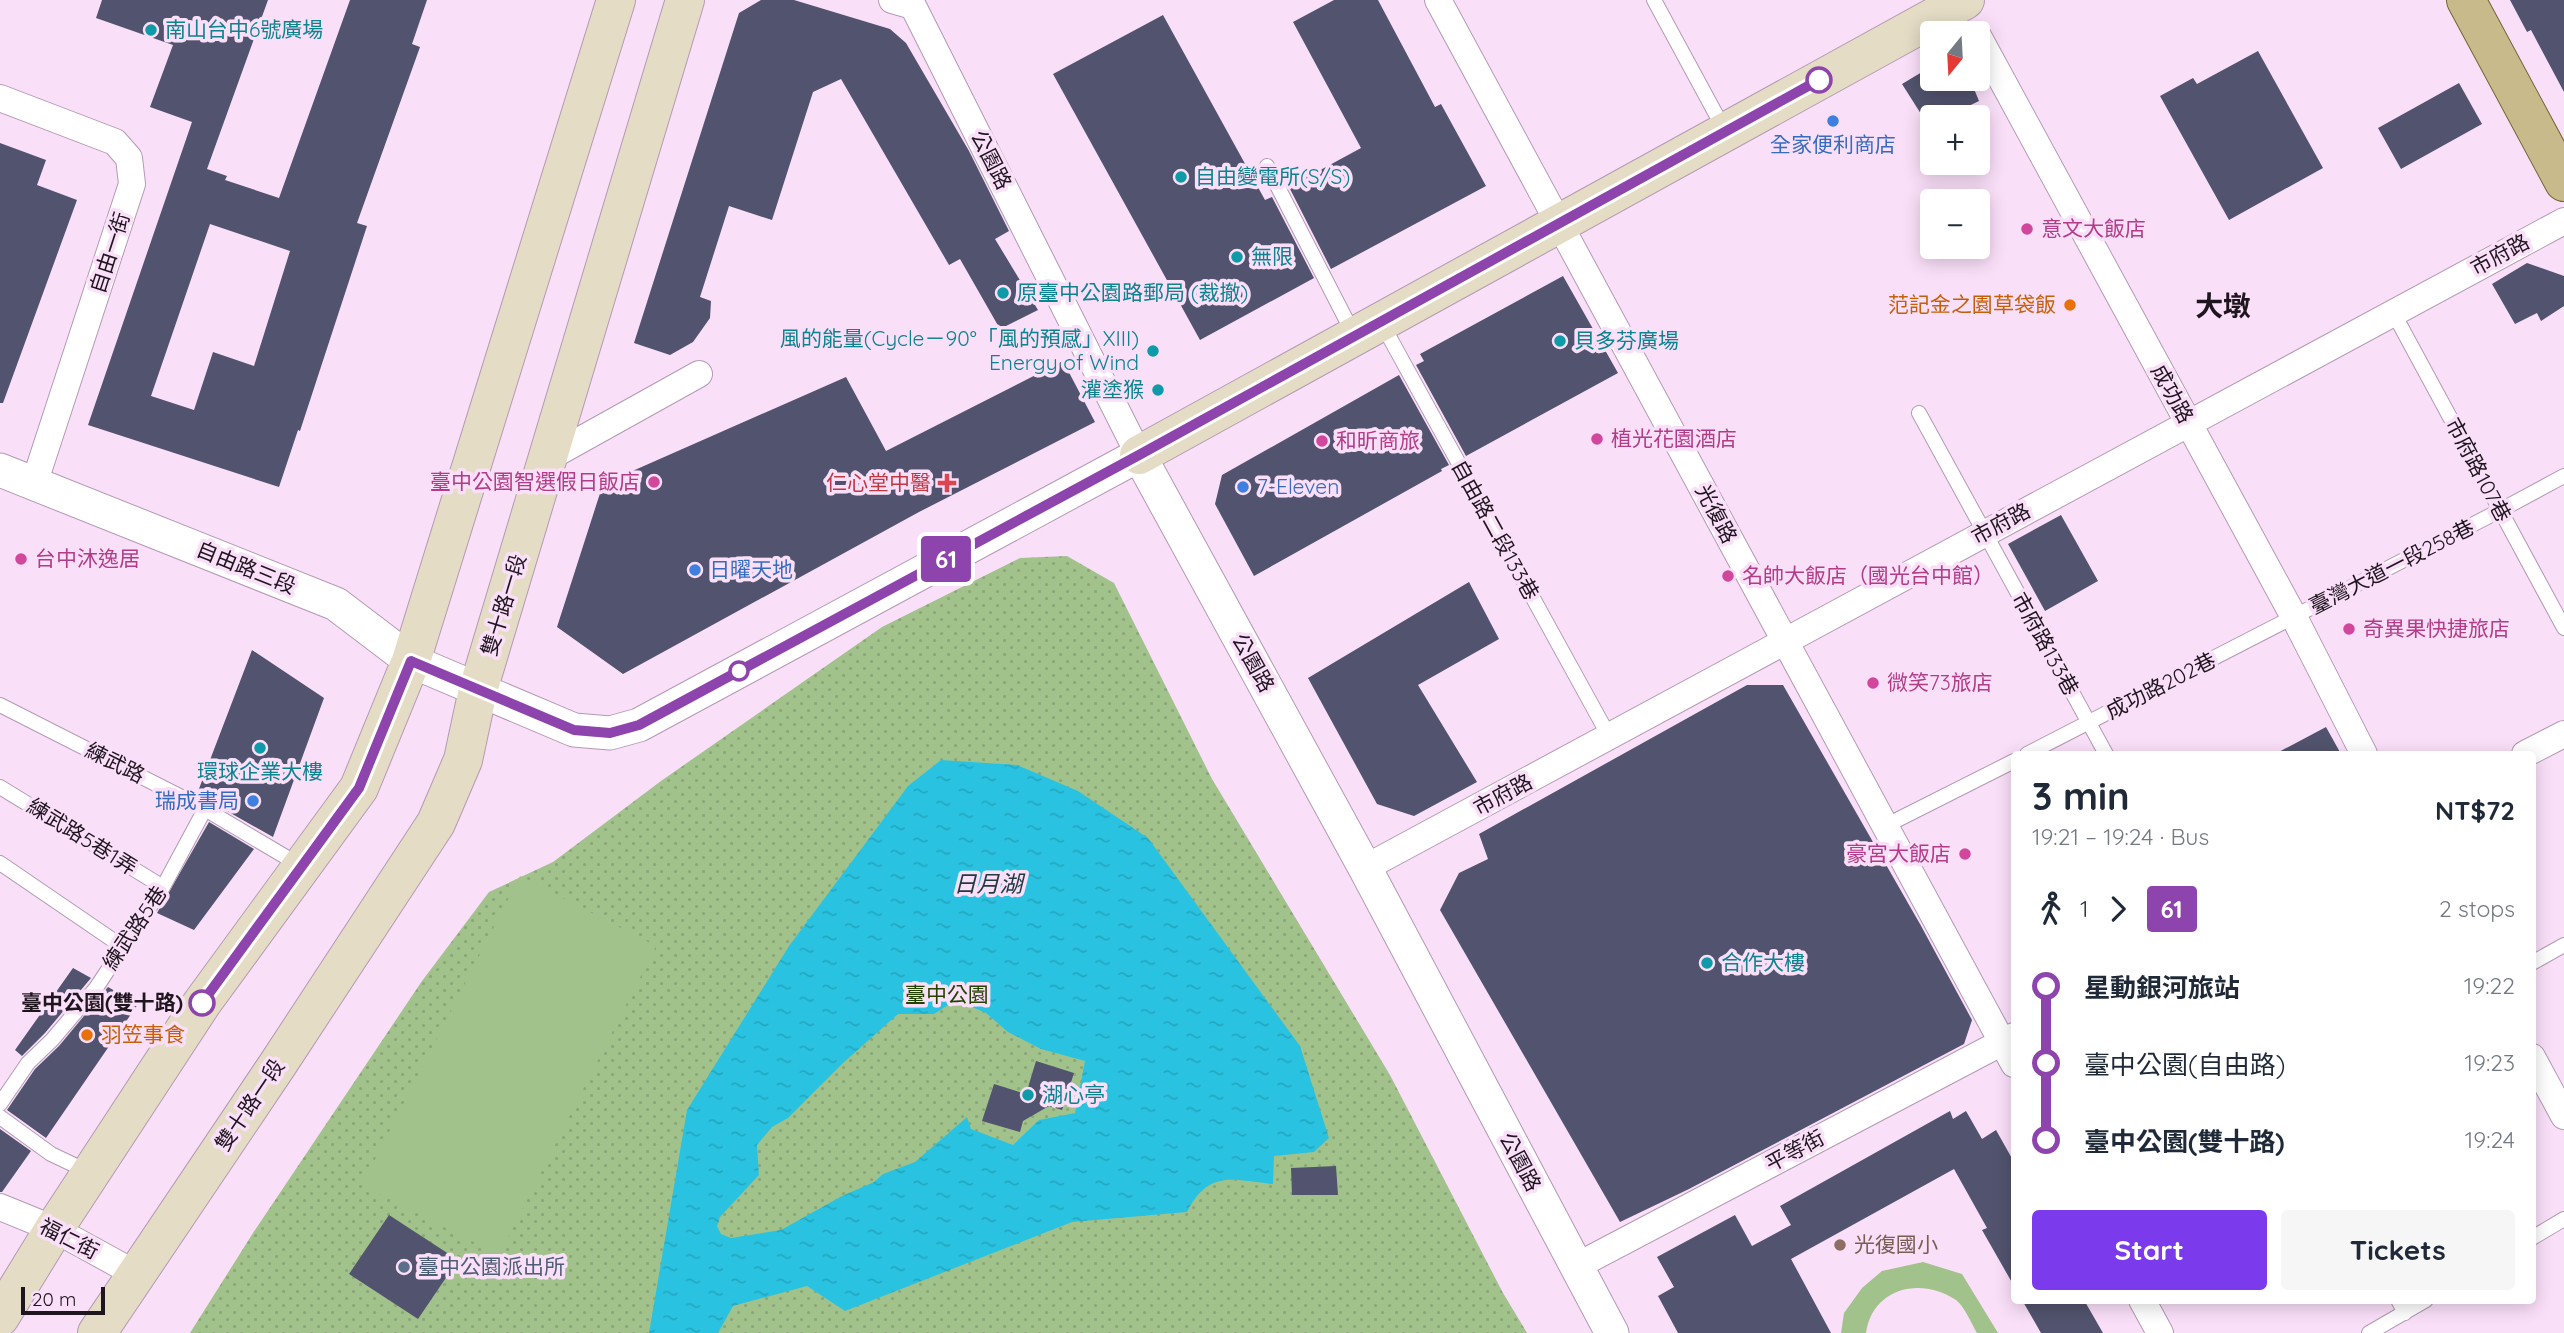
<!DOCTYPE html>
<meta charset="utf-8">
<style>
:root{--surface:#fff;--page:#f6f6f7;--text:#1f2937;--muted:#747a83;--accent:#7c3aed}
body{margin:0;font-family:Quicksand,"Noto Sans TC",sans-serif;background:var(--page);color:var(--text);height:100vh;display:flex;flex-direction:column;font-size:26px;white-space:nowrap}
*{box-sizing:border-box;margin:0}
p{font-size:23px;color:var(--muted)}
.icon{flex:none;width:38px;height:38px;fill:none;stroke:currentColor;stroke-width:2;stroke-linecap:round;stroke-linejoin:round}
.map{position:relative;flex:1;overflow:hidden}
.drawer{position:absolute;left:2011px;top:751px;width:525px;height:553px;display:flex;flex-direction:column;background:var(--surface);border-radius:7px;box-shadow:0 4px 18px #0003}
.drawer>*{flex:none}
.badge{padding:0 14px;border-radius:5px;font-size:24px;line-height:46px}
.needle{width:46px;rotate:198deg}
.fabs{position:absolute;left:1920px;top:21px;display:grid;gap:14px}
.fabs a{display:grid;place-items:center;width:70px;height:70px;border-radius:7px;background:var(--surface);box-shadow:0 4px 18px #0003;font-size:35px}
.scale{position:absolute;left:21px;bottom:18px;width:84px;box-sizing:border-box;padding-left:7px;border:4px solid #1e151e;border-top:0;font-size:19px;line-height:24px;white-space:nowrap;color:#1e151e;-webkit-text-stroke:5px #fadff9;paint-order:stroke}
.map>.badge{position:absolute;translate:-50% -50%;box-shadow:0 0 0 4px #fff}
.legs{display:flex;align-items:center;gap:10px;height:77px;padding:0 21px;font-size:23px}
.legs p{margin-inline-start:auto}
.headline{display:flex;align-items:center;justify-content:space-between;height:119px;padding:0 21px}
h1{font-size:38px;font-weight:700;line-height:52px}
.action{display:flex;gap:14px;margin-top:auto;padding:14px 21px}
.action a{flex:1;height:80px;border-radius:7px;background:var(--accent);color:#fff;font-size:28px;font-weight:700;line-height:80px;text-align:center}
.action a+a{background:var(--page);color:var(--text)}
ul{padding:0 21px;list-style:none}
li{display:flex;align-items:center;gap:24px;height:77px;font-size:26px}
li i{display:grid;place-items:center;width:10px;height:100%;margin:0 9px;background:currentColor}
li i::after{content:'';width:18px;height:18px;margin:-9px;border:5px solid;border-radius:50%;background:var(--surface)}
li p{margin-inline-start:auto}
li:first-child i{background:linear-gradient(#0000 50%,currentColor 0)}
li:last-child i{background:linear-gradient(currentColor 50%,#0000 0)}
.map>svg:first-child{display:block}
</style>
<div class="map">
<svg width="2564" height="1333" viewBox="0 0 2564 1333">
<defs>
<pattern id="park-dots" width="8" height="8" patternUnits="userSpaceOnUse" patternTransform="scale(1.75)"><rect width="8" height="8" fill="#a2c28c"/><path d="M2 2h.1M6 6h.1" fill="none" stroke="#8ba678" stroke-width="1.8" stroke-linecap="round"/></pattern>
<pattern id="water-ripples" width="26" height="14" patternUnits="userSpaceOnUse" patternTransform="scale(1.75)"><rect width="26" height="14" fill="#29c3e1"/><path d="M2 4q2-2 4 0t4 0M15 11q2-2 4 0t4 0" fill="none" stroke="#24a7c1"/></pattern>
</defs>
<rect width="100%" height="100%" fill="#fadff9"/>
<path fill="url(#park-dots)" d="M 1067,556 L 1114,583 L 1212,779 L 1390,1075 L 1503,1293 L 1527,1333 L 190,1333 L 253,1233 L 422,981 L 489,892 L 553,862 L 661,781 L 882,627 L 1020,558 Z"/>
<path fill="#a2c28c" d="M 520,876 L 656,946 L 499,1255 L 362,1185 Z
M 1923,1262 L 1962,1274 L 1998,1333 L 1977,1333 C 1971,1323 1965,1307 1956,1300 C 1921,1276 1872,1288 1866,1333 L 1841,1333 L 1844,1313 L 1862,1288 L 1882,1271 Z"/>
<path fill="url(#water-ripples)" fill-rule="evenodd" d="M 941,760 L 1017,765 L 1078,791 L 1148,838 L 1300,1046 L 1329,1138 L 1314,1152 L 1274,1156 L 1273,1184 C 1233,1180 1209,1169 1187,1212 L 1072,1222 L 845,1311 L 807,1286 L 733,1306 L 718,1333 L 649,1333 L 687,1110 L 789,946 L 908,786 ZM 956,1000 L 986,1013 L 1008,1032 L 1041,1049 L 1085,1061 L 1075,1113 L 1039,1120 L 1013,1145 L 971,1129 L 967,1117 L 915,1162 L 883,1174 L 874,1182 L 842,1196 L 781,1230 L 731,1238 L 721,1234 L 717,1226 L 720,1217 L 759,1175 L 757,1145 L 772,1127 L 788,1118 L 842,1064 L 898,1014 L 934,1014 Z"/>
<path fill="#52536e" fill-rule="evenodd" d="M 102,0 L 268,0 L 207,169 L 227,176 L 225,180 L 279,198 L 350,0 L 427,0 L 412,44 L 420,47 L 357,223 L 367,226 L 300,431 L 298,430 L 279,487 L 88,425 L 192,122 L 150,107 L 173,45 L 96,18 ZM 210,224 L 290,251 L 254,366 L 213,352 L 194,410 L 151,396 Z
M 761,0 L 794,0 L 890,29 L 906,43 L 969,151 L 1009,231 L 995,239 L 1038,310 L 1000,329 L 960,259 L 949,265 L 841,79 L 813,92 L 772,220 L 729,206 L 700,297 L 711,301 L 710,318 L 693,342 L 670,355 L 634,343 L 739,13 Z
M 1334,0 L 1378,0 L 1435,107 L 1441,104 L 1486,186 L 1331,269 L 1289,187 L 1361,148 L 1293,22 Z
M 2510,0 L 2564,0 L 2564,92 L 2531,30 L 2527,32 Z
M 1163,15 L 1265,200 L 1272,197 L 1314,278 L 1200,340 L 1053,74 Z
M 2258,51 L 2323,168 L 2229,220 L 2160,96 L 2193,78 L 2197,84 Z
M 1932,66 L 1932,79 L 1970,79 L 1979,101 L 1946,117 L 1932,117 L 1932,123 L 1928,125 L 1902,84 Z
M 2459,83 L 2482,124 L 2401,169 L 2378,128 Z
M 0,143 L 46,160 L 37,185 L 77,200 L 3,403 L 0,403 Z
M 2527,263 L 2564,276 L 2564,306 L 2541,321 L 2537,313 L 2515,324 L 2492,284 Z
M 1563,276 L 1618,373 L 1466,456 L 1416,365 L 1424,361 L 1420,354 Z
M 1063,361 L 1095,422 L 919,512 L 623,674 L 557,627 L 603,484 L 846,377 L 886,451 Z
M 1399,375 L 1449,465 L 1441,469 L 1442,471 L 1254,576 L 1215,504 L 1222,475 Z
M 2061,515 L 2098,581 L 2045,611 L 2008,544 Z
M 1469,582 L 1499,639 L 1418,685 L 1477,782 L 1414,816 L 1377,804 L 1308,678 Z
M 252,650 L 324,698 L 273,837 L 197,794 Z
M 1747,685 L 1783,685 L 1920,924 L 1972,1020 L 1964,1044 L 1689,1189 L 1620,1222 L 1440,910 L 1459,873 L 1488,859 L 1479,834 Z
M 2326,727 L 2341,754 L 2275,754 Z
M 209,822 L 254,849 L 194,930 L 157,913 Z
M 73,968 L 91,978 L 45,1033 L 22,1056 L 15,1050 Z
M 108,987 L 138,1004 L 46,1138 L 7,1110 L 35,1069 L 59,1046 Z
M 1036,1061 L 1074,1073 L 1062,1110 L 1049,1106 L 1023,1121 L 1020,1132 L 982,1121 L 994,1084 L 1026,1094 Z
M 1950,1111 L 1953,1119 L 1966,1111 L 1982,1139 L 1996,1130 L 2014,1162 L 2014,1286 L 1982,1230 L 1987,1228 L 1954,1169 L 1791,1259 L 1831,1333 L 1678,1333 L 1658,1296 L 1674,1287 L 1657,1257 L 1735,1215 L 1752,1246 L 1791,1225 L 1780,1206 Z
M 0,1129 L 31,1151 L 2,1192 L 0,1192 Z
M 1336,1166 L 1338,1195 L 1292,1195 L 1291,1168 Z
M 389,1215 L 458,1260 L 418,1319 L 349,1274 Z
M 2022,1300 L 2084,1300 L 2103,1333 L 2041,1333 Z"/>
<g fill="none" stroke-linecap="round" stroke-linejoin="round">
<defs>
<path id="service" d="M 1654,0 L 1725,131
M 1267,166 L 1354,335
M 2393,312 L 2564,628
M 1381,322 L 1610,738
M 1919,413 L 2106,754
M 0,705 L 205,809 L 301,866
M 2027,754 L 2499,511 L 2564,476
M 0,787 L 163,887
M 1885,826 L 2014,761
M 0,863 L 123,947
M 2532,963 L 2564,945
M 0,1104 L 28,1063 L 52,1040 L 96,988 L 163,887 L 205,809
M 0,1117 L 51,1154 L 91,1173
M 2532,1238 L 2564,1219
M 2398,1300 L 2405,1313
M 2369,1333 L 2426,1300"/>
<path id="minor" d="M 892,0 L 913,6 L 1139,455
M 1438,0 L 2014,1064
M 1978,36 L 2294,617 L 2364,754
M 0,98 L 115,142 L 129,158 L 132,184 L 34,484
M 548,458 L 699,374
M 2525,754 L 2564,734
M 1365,868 L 2564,221
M 2532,1057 L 2564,1116
M 0,1207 L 54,1229 L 136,1274
M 1575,1267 L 2014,1036
M 2142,1300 L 2160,1333"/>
<path id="tertiary" d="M 0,470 L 336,604 L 411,661 L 574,730 L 610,733 L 639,725 L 1139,455 L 1365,868 L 1612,1333"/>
<path id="secondary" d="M 1139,455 L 1965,0
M 0,1317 L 54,1229 L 202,1003 L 359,788 L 411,661 L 616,0
M 97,1333 L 278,1064 L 436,823 L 463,760 L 478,690 L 685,0"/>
<path id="primary" d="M 2466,0 L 2564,182"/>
</defs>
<use href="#service" stroke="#b39ab3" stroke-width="16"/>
<use href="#minor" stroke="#b39ab3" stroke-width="28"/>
<use href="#tertiary" stroke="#b39ab3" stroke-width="35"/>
<use href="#secondary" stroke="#b39ab3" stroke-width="40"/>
<use href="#primary" stroke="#766233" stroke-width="40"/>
<use href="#service" stroke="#fff" stroke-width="14"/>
<use href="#minor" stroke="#fff" stroke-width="26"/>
<use href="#tertiary" stroke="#fff" stroke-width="33"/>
<use href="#secondary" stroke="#e4dcc5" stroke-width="38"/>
<use href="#primary" stroke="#c9ba8c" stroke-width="38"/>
</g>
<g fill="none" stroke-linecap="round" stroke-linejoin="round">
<defs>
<path id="line-1" d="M 202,1003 L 359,788 L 411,661 L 574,730 L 610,733 L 639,725 L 1139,455 L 1819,80"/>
</defs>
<use href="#line-1" stroke="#fff" stroke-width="16"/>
<use href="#line-1" stroke="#8e44ad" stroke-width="10"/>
</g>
<g fill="#0f9aa8" stroke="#fadff9" stroke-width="2.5">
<circle cx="151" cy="30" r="7"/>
<circle cx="1181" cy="177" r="7"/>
<circle cx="1237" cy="257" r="7"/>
<circle cx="1003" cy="293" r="7"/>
<circle cx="1560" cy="341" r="7"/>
<circle cx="1153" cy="351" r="7"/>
<circle cx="1158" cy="390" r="7"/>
<circle cx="260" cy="748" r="7"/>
<circle cx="1707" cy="963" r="7"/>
<circle cx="1028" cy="1095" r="7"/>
</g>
<g fill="#fff" stroke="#8e44ad" stroke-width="3.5">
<circle cx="1819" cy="80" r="12"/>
<circle cx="739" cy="671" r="9"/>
<circle cx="202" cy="1003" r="12"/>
</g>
<g fill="#3f7fe0" stroke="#fadff9" stroke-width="2.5">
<circle cx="1833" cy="121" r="7"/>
<circle cx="1243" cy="487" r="7"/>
<circle cx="695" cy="570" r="7"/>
<circle cx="253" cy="801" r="7"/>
</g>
<g fill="#d1479c" stroke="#fadff9" stroke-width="2.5">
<circle cx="2027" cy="229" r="7"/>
<circle cx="1597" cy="439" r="7"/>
<circle cx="1322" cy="441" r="7"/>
<circle cx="654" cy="482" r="7"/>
<circle cx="21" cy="559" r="7"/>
<circle cx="1728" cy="576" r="7"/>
<circle cx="2349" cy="629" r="7"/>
<circle cx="1873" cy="683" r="7"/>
<circle cx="1965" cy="854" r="7"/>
</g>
<g fill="#e8710a" stroke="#fadff9" stroke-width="2.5">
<circle cx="2070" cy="305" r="7"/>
<circle cx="87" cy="1035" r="7"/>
</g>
<path fill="#e0444e" stroke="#fadff9" stroke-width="2.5" d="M943.5 472.5h7v7h7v7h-7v7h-7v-7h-7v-7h7z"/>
<circle fill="#8d6e63" stroke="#fadff9" stroke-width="2.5" cx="1840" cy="1245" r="7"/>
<circle fill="#5c6f8a" stroke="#fadff9" stroke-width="2.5" cx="404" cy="1267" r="7"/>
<g text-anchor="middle" stroke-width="7" stroke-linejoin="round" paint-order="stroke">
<g font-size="21" fill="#0d838f" stroke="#fadff9" text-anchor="start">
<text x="165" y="37">南山台中6號廣場</text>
<text x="1195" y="184">自由變電所(S/S)</text>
<text x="1251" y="264">無限</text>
<text x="1017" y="300">原臺中公園路郵局 (裁撤)</text>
<text x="1139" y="346" text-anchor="end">風的能量(Cycle－90°「風的預感」XIII)<tspan x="1139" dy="24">Energy of Wind</tspan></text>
<text x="1574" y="348">貝多芬廣場</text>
<text x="1144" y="397" text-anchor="end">灌塗猴</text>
<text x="260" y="779" text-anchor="middle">環球企業大樓</text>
<text x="1721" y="970">合作大樓</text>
<text x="1042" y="1102">湖心亭</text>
</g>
<g font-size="21" fill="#366cbe" stroke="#fadff9" text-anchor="start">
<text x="1833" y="152" text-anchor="middle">全家便利商店</text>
<text x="1257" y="494">7-Eleven</text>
<text x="709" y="577">日曜天地</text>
<text x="239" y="808" text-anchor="end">瑞成書局</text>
</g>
<g font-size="21" fill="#1e151e" stroke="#fadff9">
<text transform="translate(991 160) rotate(63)" y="7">公園路</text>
<text transform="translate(110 253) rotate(-72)" y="7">自由一街</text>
<text transform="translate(2500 255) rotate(-28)" y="7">市府路</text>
<text transform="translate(2172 394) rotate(61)" y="7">成功路</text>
<text transform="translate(2478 470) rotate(62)" y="7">市府路107巷</text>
<text transform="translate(1716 514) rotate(62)" y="7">光復路</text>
<text transform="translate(2001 524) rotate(-28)" y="7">市府路</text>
<text transform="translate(1495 530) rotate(61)" y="7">自由路二段133巷</text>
<text transform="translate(2392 567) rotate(-27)" y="7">臺灣大道一段258巷</text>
<text transform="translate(246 568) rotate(22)" y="7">自由路三段</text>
<text transform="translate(504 605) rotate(-73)" y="7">雙十路一段</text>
<text transform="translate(2045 644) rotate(61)" y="7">市府路133巷</text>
<text transform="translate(1253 663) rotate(61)" y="7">公園路</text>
<text transform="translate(2161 686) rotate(-27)" y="7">成功路202巷</text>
<text transform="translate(115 763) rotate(27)" y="7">練武路</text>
<text transform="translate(1503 795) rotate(-28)" y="7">市府路</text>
<text transform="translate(82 837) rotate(32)" y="7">練武路5巷1弄</text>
<text transform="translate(135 928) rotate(-56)" y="7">練武路5巷</text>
<text transform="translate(250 1105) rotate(-56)" y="7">雙十路一段</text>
<text transform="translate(1795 1151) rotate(-28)" y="7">平等街</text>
<text transform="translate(1520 1162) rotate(62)" y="7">公園路</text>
<text transform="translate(69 1239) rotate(27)" y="7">福仁街</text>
</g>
<g font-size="21" fill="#b23c85" stroke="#fadff9" text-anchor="start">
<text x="2041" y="236">意文大飯店</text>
<text x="1611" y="446">植光花園酒店</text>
<text x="1336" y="448">和昕商旅</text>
<text x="640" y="489" text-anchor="end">臺中公園智選假日飯店</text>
<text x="35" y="566">台中沐逸居</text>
<text x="1742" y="583">名帥大飯店（國光台中館）</text>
<text x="2363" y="636">奇異果快捷旅店</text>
<text x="1887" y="690">微笑73旅店</text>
<text x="1951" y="861" text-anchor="end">豪宮大飯店</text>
</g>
<g font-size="21" fill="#c56008" stroke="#fadff9" text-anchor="end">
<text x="2056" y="312">范記金之園草袋飯</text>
<text x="101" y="1042" text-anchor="start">羽笠事食</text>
</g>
<g font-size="21" fill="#be3a42" stroke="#fadff9" text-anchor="end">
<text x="931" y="490">仁心堂中醫</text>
</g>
<g font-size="21" fill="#234101" stroke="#fadff9">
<text x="947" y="1002">臺中公園</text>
</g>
<g font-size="21" font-weight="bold" fill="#1e151e" stroke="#fadff9" text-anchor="end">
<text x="183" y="1010">臺中公園(雙十路)</text>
</g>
<g font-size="21" fill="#785e54" stroke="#fadff9" text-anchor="start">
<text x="1854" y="1252">光復國小</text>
</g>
<g font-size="21" fill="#4e5e75" stroke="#fadff9" text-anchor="start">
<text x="418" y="1274">臺中公園派出所</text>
</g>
<g font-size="23" font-style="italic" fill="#223a3f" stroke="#fadff9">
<text x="988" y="892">日月湖</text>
</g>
<g font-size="28" font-weight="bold" fill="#1e151e" stroke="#fadff9">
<text x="2223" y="316">大墩</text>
</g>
</g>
</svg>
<div class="fabs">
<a><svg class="needle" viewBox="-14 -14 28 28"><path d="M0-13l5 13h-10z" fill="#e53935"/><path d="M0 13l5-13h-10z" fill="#747a83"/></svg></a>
<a>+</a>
<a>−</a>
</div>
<div class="scale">20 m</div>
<b class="badge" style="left:946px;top:559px;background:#8e44ad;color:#fff">61</b>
<section class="drawer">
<div class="headline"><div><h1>3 min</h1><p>19:21 – 19:24 · Bus</p></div><b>NT$72</b></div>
<div class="legs"><svg class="icon" aria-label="walk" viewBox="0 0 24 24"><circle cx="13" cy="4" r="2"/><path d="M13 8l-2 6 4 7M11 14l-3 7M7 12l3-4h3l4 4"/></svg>1<svg class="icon" aria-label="forward" viewBox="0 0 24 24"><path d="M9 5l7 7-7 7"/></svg><b class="badge" style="background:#8e44ad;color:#fff">61</b><p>2 stops</p></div>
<ul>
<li><i style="color:#8e44ad"></i><b>星動銀河旅站</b><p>19:22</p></li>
<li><i style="color:#8e44ad"></i><span>臺中公園(自由路)</span><p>19:23</p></li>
<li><i style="color:#8e44ad"></i><b>臺中公園(雙十路)</b><p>19:24</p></li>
</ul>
<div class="action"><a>Start</a><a>Tickets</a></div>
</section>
</div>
